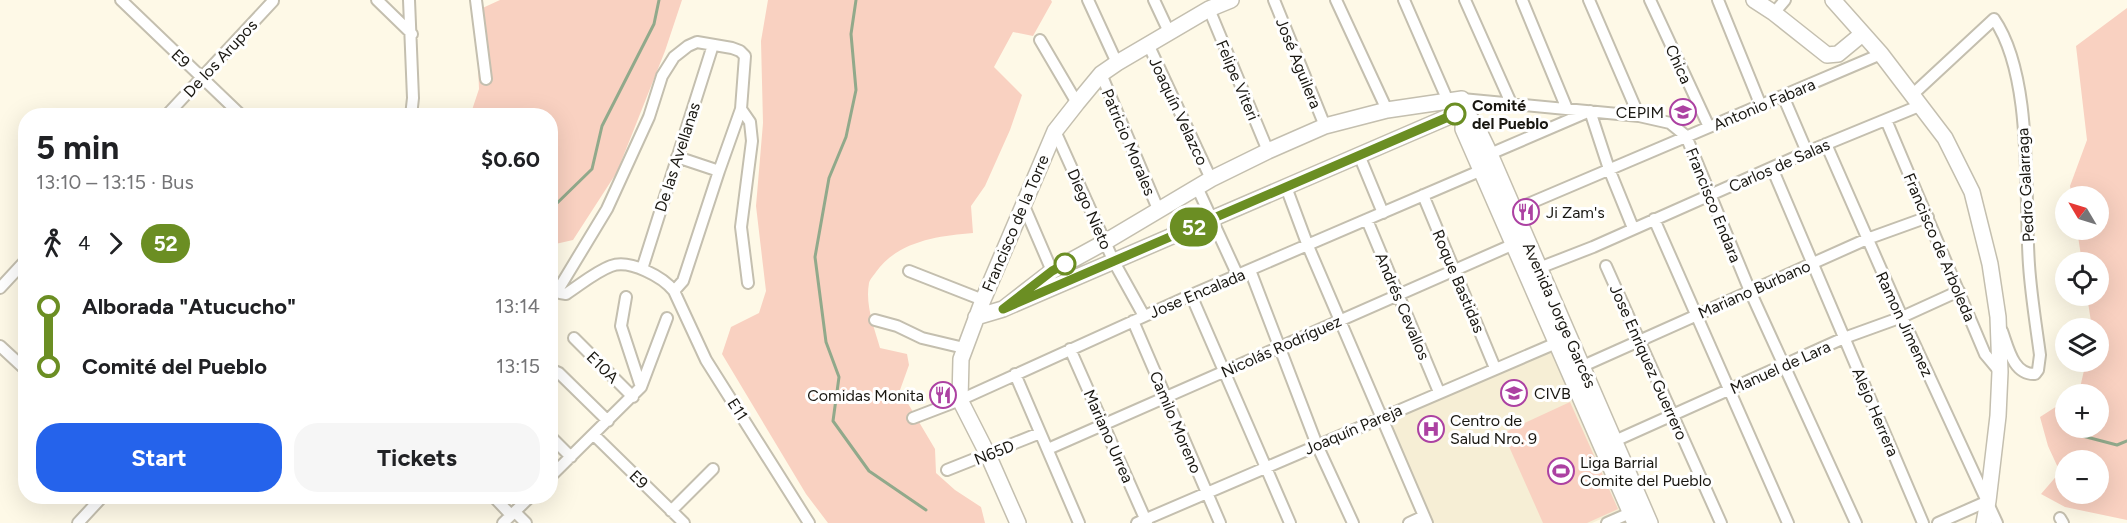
<!DOCTYPE html>
<meta charset="utf-8">
<style>
:root{--surface:#fff;--page:#f6f6f6;--text:#202124;--muted:#757577;--accent:#2563eb}
body{margin:0;font-family:Figtree,sans-serif;background:var(--page);color:var(--text);height:100vh;display:flex;flex-direction:column;font-size:22px;white-space:nowrap}
*{box-sizing:border-box;margin:0}
p{font-size:20px;color:var(--muted)}
.icon{flex:none;width:33px;height:33px;fill:none;stroke:currentColor;stroke-width:2;stroke-linecap:round;stroke-linejoin:round}
.map{position:relative;flex:1;overflow:hidden}
.drawer{position:absolute;left:18px;top:108px;width:540px;height:396px;display:flex;flex-direction:column;background:var(--surface);border-radius:24px;box-shadow:0 6px 24px #0002}
.drawer>*{flex:none}
.badge{padding:0 12px;border-radius:20px;font-size:21px;line-height:39px}
.needle{width:39px;rotate:308deg}
.tools{position:absolute;left:2055px;top:186px;display:grid;gap:12px}
.tools a{display:grid;place-items:center;width:54px;height:54px;border-radius:50%;background:var(--surface);box-shadow:0 6px 24px #0002;font-size:30px}
.map>.badge{position:absolute;translate:-50% -50%;box-shadow:0 0 0 3px #fff}
.legs{display:flex;align-items:center;gap:9px;height:66px;padding:0 18px;font-size:20px}
.legs p{margin-inline-start:auto}
.head{display:flex;align-items:center;justify-content:space-between;height:102px;padding:0 18px}
h1{font-size:33px;font-weight:700;line-height:45px}
.cta{display:flex;gap:12px;margin-top:auto;padding:12px 18px}
.cta a{flex:1;height:69px;border-radius:24px;background:var(--accent);color:#fff;font-size:24px;font-weight:700;line-height:69px;text-align:center}
.cta a+a{background:var(--page);color:var(--text)}
ul{padding:0 18px;list-style:none}
li{display:flex;align-items:center;gap:21px;height:60px;font-size:22px}
li i{display:grid;place-items:center;width:9px;height:100%;margin:0 8px;background:currentColor}
li i::after{content:'';width:15px;height:15px;margin:-8px;border:4px solid;border-radius:50%;background:var(--surface)}
li p{margin-inline-start:auto}
li:first-child i{background:linear-gradient(#0000 50%,currentColor 0)}
li:last-child i{background:linear-gradient(currentColor 50%,#0000 0)}
.map>svg:first-child{display:block}
</style>
<div class="map">
<svg width="2127" height="523" viewBox="0 0 2127 523">
<rect width="100%" height="100%" fill="#fef9e7"/>
<path fill="#f6eed5" d="M 1554,348 L 1624,509 L 1592,523 L 1432,523 L 1388,421 Z"/>
<path fill="#f9d1c1" fill-rule="evenodd" d="M 500,0 L 682,0 L 665,51 L 617,172 L 573,240 L 551,245 L 550,116 L 470,116 L 479,89 L 476,11 Z
M 768,0 L 1051,0 L 1052,2 L 1033,36 L 1013,32 L 994,67 L 1022,95 L 1010,130 L 985,186 L 971,206 L 973,233 C 938,236 898,241 876,272 C 874,275 870,279 869,283 C 865,305 874,327 880,348 L 907,354 L 909,365 L 900,390 L 935,449 L 936,473 L 955,490 L 981,507 L 985,523 L 828,523 L 806,494 L 722,354 L 731,327 L 759,313 L 766,291 L 756,206 L 763,123 L 761,41 Z
M 2127,8 L 2127,520 L 2065,507 L 2041,494 L 2060,472 L 2048,446 L 2040,417 L 2065,401 L 2066,428 L 2098,428 L 2098,394 L 2075,394 L 2079,392 L 2086,362 L 2098,362 L 2098,328 L 2092,328 L 2087,296 L 2098,296 L 2098,262 L 2082,262 L 2077,230 L 2098,230 L 2098,196 L 2072,196 L 2070,186 L 2087,140 L 2076,46 ZM 2066,460 L 2098,460 L 2098,494 L 2066,494 Z
M 1570,402 L 1618,509 L 1587,523 L 1543,523 L 1503,433 Z"/>
<g fill="none" stroke-linecap="round" stroke-linejoin="round">
<path stroke="#91a98b" stroke-width="3" d="M 856,0 L 851,34 L 856,90 L 846,137 L 829,178 L 815,257 L 826,342 L 839,377 L 833,421 L 869,471 L 926,510
M 550,210 L 592,169 L 602,126 L 654,24 L 659,0
M 2075,434 L 2117,445 L 2127,441"/>
<defs>
<path id="street" d="M 121,0 L 242,116
M 377,0 L 412,34
M 409,0 L 413,98 L 411,116
M 476,0 L 486,79
M 1088,0 L 1117,63
M 1154,0 L 1169,32
M 1274,0 L 1325,126
M 1336,0 L 1387,110
M 1404,0 L 1448,101
M 1465,0 L 1511,103
M 1522,0 L 1567,109
M 1589,0 L 1639,116
M 1650,0 L 1709,127
M 1718,0 L 1761,106
M 1209,9 L 1268,151
M 1774,13 L 1785,0
M 1040,40 L 1077,103
M 1148,44 L 1211,179
M 1101,74 L 1158,209
M 1783,96 L 1807,152
M 1911,96 L 1994,19 C 2034,77 2024,196 2029,265 C 2031,295 2036,325 2040,355 L 2038,370 L 2035,374 C 2013,375 2008,347 2002,331
M 1462,99 L 1639,116 L 1670,123 L 1686,136 L 1750,291 L 1856,523
M 741,109 L 750,122 L 752,141 L 741,227 L 748,283
M 166,116 L 273,1
M 1886,120 L 1985,354 L 2000,372
M 1055,131 L 1114,262 L 1144,316
M 1826,144 L 1902,317 L 1997,523
M 1490,154 L 1590,111 L 1609,169 L 1633,228
M 1359,155 L 1383,213
M 677,157 L 719,171
M 1772,168 L 1923,523
M 1197,187 L 1238,276
M 1286,187 L 1308,246 L 1427,523
M 1423,195 L 1495,368
M 1024,206 L 1052,271
M 1514,210 L 1881,54
M 1654,219 L 1788,523
M 1367,220 L 1439,392
M 1606,266 L 1721,523
M 1539,268 L 1593,247 L 1807,152 L 1919,106
M 642,269 L 713,45
M 1250,270 L 1317,445 L 1353,523
M 909,271 L 983,300
M 0,288 L 26,260
M 674,291 L 683,281 L 719,171 L 741,109 L 745,56 L 740,51 L 732,48 L 697,42 L 688,46 L 674,57 L 662,76 L 649,117 L 607,209 L 558,290 L 560,293 L 566,294 C 580,285 595,272 611,266 C 630,259 663,277 674,291 L 706,360 L 809,523
M 1191,295 L 1290,523
M 626,297 L 621,326 L 641,387
M 875,320 L 897,326 L 922,338 L 964,348
M 1133,321 L 1220,523
M 574,338 L 633,397
M 0,346 L 26,370
M 1070,349 L 1147,523
M 1583,366 L 1867,239 L 1928,217
M 550,369 L 559,373 L 608,421
M 1015,374 L 1079,523
M 913,418 L 960,400 L 1191,295 L 1482,170
M 594,435 L 684,523
M 550,436 L 571,457
M 1608,444 L 1844,338 L 1902,317 L 1959,291
M 1048,449 L 1514,244
M 947,470 L 1040,433
M 550,477 L 641,387 L 667,318
M 493,496 L 511,515
M 671,511 L 713,469
M 515,512 L 526,523
M 2060,518 L 2063,523
M 78,523 L 103,496
M 503,523 L 531,496
M 1137,523 L 1561,341
M 1409,523 L 1424,516
M 1607,523 L 1637,510
M 1938,523 L 1988,501"/>
<path id="secondary" d="M 1754,0 L 1774,13 L 1827,55 L 1838,54 L 1861,35
M 1833,0 L 1881,54 L 1945,138 L 1972,192 L 1990,264 L 1998,317 L 2000,372 L 1998,416 L 1988,501 L 1984,523
M 1464,110 L 1477,127 L 1490,154 L 1650,523
M 1003,309 L 1052,271 L 1105,242 L 1211,179 L 1268,151 L 1325,126 L 1387,110 L 1462,99 L 1464,110 L 1463,129 L 1635,523
M 976,317 L 1003,309 L 1464,110
M 1018,523 L 988,455 L 960,400 L 961,359 L 983,300 L 1055,131 L 1077,103 L 1101,74 L 1117,63 L 1209,9 L 1231,0"/>
</defs>
<use href="#street" stroke="#c4bfaf" stroke-width="14"/>
<use href="#secondary" stroke="#c4bfaf" stroke-width="18"/>
<use href="#street" stroke="#fff" stroke-width="10"/>
<use href="#secondary" stroke="#fff" stroke-width="15"/>
</g>
<g fill="none" stroke-linecap="round" stroke-linejoin="round">
<defs>
<path id="line-1" d="M 1065,264 L 1052,271 L 1003,309 L 1455,114"/>
</defs>
<use href="#line-1" stroke="#fff" stroke-width="14"/>
<use href="#line-1" stroke="#6b8e23" stroke-width="9"/>
</g>
<defs>
<symbol id="school-ring" viewBox="-11 -11 22 22"><circle r="9.5" fill="#fff" stroke="#ac41a2" stroke-width="1.5"/><path d="M0-5L7-2L0 1L-7-2ZM-4 1L0 2.5L4 1V4Q0 6-4 4Z" fill="#ac41a2"/></symbol>
<symbol id="restaurant-ring" viewBox="-11 -11 22 22"><circle r="9.5" fill="#fff" stroke="#ac41a2" stroke-width="1.5"/><path d="M-5-6h1v4h1v-4h1v4h1v-4h1v5L-1.5 .5V6h-2V.5L-5-1ZM5-6V6H3V1.5H1.5Q1.5-4 5-6Z" fill="#ac41a2"/></symbol>
<symbol id="hospital-ring" viewBox="-11 -11 22 22"><circle r="9.5" fill="#fff" stroke="#ac41a2" stroke-width="1.5"/><path d="M-5-5h3v3.5h4V-5h3V5h-3V1.5h-4V5h-3Z" fill="#ac41a2"/></symbol>
<symbol id="stadium-ring" viewBox="-11 -11 22 22"><circle r="9.5" fill="#fff" stroke="#ac41a2" stroke-width="1.5"/><path d="M0-5a6.5 5 0 1 0 0 10a6.5 5 0 1 0 0-10ZM-3.5-1.8h7v3.6h-7Z" fill="#ac41a2"/></symbol>
</defs>
<g fill-rule="evenodd">
<use href="#school-ring" x="1668" y="97" width="30" height="30"/>
<use href="#restaurant-ring" x="1511" y="197" width="30" height="30"/>
<use href="#school-ring" x="1499" y="378" width="30" height="30"/>
<use href="#restaurant-ring" x="928" y="380" width="30" height="30"/>
<use href="#hospital-ring" x="1416" y="414" width="30" height="30"/>
<use href="#stadium-ring" x="1546" y="456" width="30" height="30"/>
</g>
<g fill="#fff" stroke="#6b8e23" stroke-width="3">
<circle cx="1455" cy="114" r="10"/>
<circle cx="1065" cy="264" r="10"/>
</g>
<g text-anchor="middle" stroke-width="6" stroke-linejoin="round" paint-order="stroke">
<g font-size="16" fill="#191711" stroke="#fff">
<text transform="translate(181 58) rotate(44)" y="6">E9</text>
<text transform="translate(220 58) rotate(-47)" y="6">De los Arupos</text>
<text transform="translate(1299 63) rotate(68)" y="6">José Aguilera</text>
<text transform="translate(1679 64) rotate(65)" y="6">Chica</text>
<text transform="translate(1238 80) rotate(67)" y="6">Felipe Viteri</text>
<text transform="translate(1764 104) rotate(-23)" y="6">Antonio Fabara</text>
<text transform="translate(1179 111) rotate(65)" y="6">Joaquín Velazco</text>
<text transform="translate(1129 142) rotate(67)" y="6">Patricio Morales</text>
<text transform="translate(677 157) rotate(-72)" y="6">De las Avellanas</text>
<text transform="translate(1779 165) rotate(-24)" y="6">Carlos de Salas</text>
<text transform="translate(2025 185) rotate(-93)" y="6">Pedro Galarraga</text>
<text transform="translate(1714 205) rotate(68)" y="6">Francisco Endara</text>
<text transform="translate(1090 209) rotate(66)" y="6">Diego Nieto</text>
<text transform="translate(1015 223) rotate(-67)" y="6">Francisco de la Torre</text>
<text transform="translate(1940 247) rotate(67)" y="6">Francisco de Arboleda</text>
<text transform="translate(1459 281) rotate(67)" y="6">Roque Bastidas</text>
<text transform="translate(1754 289) rotate(-24)" y="6">Mariano Burbano</text>
<text transform="translate(1197 293) rotate(-23)" y="6">Jose Encalada</text>
<text transform="translate(1403 306) rotate(67)" y="6">Andrés Cevallos</text>
<text transform="translate(1560 315) rotate(66)" y="6">Avenida Jorge Garcés</text>
<text transform="translate(1905 324) rotate(65)" y="6">Ramon Jimenez</text>
<text transform="translate(1281 346) rotate(-24)" y="6">Nicolás Rodríguez</text>
<text transform="translate(1649 362) rotate(66)" y="6">Jose Enriquez Guerrero</text>
<text transform="translate(603 367) rotate(45)" y="6">E10A</text>
<text transform="translate(1780 367) rotate(-24)" y="6">Manuel de Lara</text>
<text transform="translate(738 409) rotate(57)" y="6">E11</text>
<text transform="translate(1876 412) rotate(67)" y="6">Alejo Herrera</text>
<text transform="translate(1176 422) rotate(67)" y="6">Camilo Moreno</text>
<text transform="translate(1353 429) rotate(-23)" y="6">Joaquín Pareja</text>
<text transform="translate(1109 436) rotate(66)" y="6">Mariano Urrea</text>
<text transform="translate(994 452) rotate(-22)" y="6">N65D</text>
<text transform="translate(639 479) rotate(44)" y="6">E9</text>
</g>
<g font-size="16" font-weight="bold" fill="#191711" stroke="#fff" text-anchor="start">
<text x="1472" y="111">Comité<tspan x="1472" dy="18">del Pueblo</tspan></text>
</g>
<g font-size="16" fill="#191711" stroke="#fff" text-anchor="start">
<text x="1664" y="118" text-anchor="end">CEPIM</text>
<text x="1546" y="218">Ji Zam's</text>
<text x="1534" y="399">CIVB</text>
<text x="924" y="401" text-anchor="end">Comidas Monita</text>
<text x="1450" y="426">Centro de<tspan x="1450" dy="18">Salud Nro. 9</tspan></text>
<text x="1580" y="468">Liga Barrial<tspan x="1580" dy="18">Comite del Pueblo</tspan></text>
</g>
</g>
</svg>
<div class="tools">
<a><svg class="needle" viewBox="-14 -14 28 28"><path d="M0-13l5 13h-10z" fill="#e53935"/><path d="M0 13l5-13h-10z" fill="#757577"/></svg></a>
<a><svg class="icon" aria-label="locate" viewBox="0 0 24 24"><circle cx="12" cy="12" r="6"/><path d="M12 2v4M12 18v4M2 12h4M18 12h4"/></svg></a>
<a><svg class="icon" aria-label="layers" viewBox="0 0 24 24"><path d="M12 4l9 5-9 5-9-5zM3 14l9 5 9-5"/></svg></a>
<a>+</a>
<a>−</a>
</div>
<b class="badge" style="left:1194px;top:227px;background:#6b8e23;color:#fff">52</b>
<section class="drawer">
<div class="head"><div><h1>5 min</h1><p>13:10 – 13:15 · Bus</p></div><b>$0.60</b></div>
<div class="legs"><svg class="icon" aria-label="walk" viewBox="0 0 24 24"><circle cx="13" cy="4" r="2"/><path d="M13 8l-2 6 4 7M11 14l-3 7M7 12l3-4h3l4 4"/></svg>4<svg class="icon" aria-label="forward" viewBox="0 0 24 24"><path d="M9 5l7 7-7 7"/></svg><b class="badge" style="background:#6b8e23;color:#fff">52</b></div>
<ul>
<li><i style="color:#6b8e23"></i><b>Alborada &quot;Atucucho&quot;</b><p>13:14</p></li>
<li><i style="color:#6b8e23"></i><b>Comité del Pueblo</b><p>13:15</p></li>
</ul>
<div class="cta"><a>Start</a><a>Tickets</a></div>
</section>
</div>
